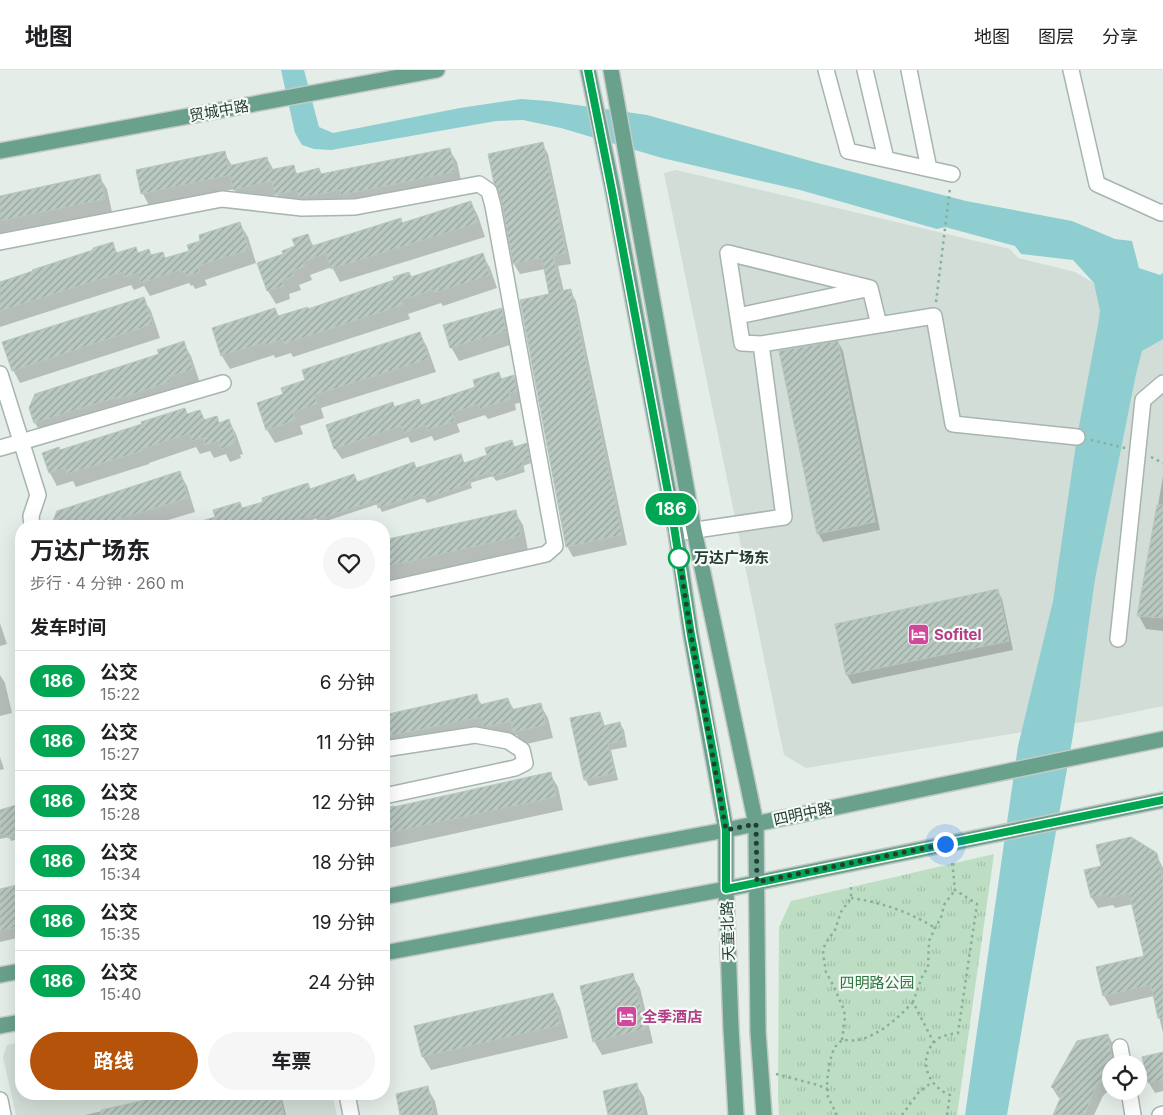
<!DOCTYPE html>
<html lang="zh">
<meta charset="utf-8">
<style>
:root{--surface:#fff;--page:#f6f6f6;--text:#202124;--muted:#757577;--line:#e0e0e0;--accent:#b45309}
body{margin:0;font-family:Inter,"Noto Sans SC",sans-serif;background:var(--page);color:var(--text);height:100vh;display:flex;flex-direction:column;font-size:19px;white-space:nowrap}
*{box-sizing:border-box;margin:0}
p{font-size:16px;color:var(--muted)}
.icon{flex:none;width:28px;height:28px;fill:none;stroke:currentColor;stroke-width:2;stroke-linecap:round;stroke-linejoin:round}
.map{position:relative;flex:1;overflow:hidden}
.sheet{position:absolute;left:15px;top:450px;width:375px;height:580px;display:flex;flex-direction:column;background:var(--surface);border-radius:20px;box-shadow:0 5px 20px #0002}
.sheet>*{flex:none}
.badge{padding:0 10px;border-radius:16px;font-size:18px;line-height:32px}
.controls{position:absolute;left:1102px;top:985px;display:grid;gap:10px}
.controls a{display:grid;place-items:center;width:45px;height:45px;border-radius:50%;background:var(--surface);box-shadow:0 5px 20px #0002;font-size:25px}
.you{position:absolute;width:25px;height:25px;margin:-12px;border:4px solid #fff;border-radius:50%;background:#1a73e8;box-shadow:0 0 0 8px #1a73e833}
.map>.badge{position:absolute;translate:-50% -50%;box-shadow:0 0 0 2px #fff}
h2{padding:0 15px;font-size:19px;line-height:45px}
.round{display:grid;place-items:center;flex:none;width:52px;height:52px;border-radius:26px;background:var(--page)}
.headline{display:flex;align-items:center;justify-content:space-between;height:85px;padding:0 15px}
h1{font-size:24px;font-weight:700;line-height:38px}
.primary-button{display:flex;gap:10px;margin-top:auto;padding:10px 15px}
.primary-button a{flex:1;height:58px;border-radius:30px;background:var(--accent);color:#fff;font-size:20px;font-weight:700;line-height:58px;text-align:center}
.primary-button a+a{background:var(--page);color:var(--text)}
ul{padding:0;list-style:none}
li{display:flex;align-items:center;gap:15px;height:60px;padding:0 15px;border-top:1px solid var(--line)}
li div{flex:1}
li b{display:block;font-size:19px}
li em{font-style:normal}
li .badge{min-width:55px;font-weight:700;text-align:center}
header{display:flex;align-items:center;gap:30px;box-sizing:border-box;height:70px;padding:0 25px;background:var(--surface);border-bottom:1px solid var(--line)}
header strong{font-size:24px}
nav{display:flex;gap:28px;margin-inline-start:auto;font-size:18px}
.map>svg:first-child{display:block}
</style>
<header>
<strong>地图</strong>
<nav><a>地图</a><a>图层</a><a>分享</a></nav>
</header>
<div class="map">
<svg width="1163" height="1045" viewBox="0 0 1163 1045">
<defs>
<pattern id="park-tufts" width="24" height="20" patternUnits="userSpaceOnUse" patternTransform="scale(1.25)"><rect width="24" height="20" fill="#bedec3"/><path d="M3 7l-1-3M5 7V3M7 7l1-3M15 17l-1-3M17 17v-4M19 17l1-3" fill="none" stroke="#a3c0a8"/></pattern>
<pattern id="building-hatch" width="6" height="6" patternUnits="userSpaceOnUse" patternTransform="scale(1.25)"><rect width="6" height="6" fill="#b9c8c1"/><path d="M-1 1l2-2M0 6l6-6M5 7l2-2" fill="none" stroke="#96a49e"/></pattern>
</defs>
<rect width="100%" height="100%" fill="#e4ede8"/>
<path fill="#d2ddd7" d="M 676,100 L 1010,179 L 1018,188 L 1075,202 L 1163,253 L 1163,636 L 1095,650 L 806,698 L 784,685 L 664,103 Z
M 21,972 L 21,1024 L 332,1024 L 337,1045 L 16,1045 L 3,987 L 7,975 Z"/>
<path fill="url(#park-tufts)" d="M 994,784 L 957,1045 L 779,1045 L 778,1027 L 779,857 L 791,831 Z"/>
<path fill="#8eced0" d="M 281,0 L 304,0 L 319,57 L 333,63 L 460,38 L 521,29 L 548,31 L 647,45 L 818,93 L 966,131 L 1072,151 L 1115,169 L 1132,171 L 1139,198 L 1160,205 L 1163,203 L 1163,269 L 1142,281 L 1136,304 L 1095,509 L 1073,665 L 1051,790 L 1007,1045 L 965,1045 L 1018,676 L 1053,531 L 1077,367 L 1098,255 L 1100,241 L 1094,213 L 1073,190 L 1021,184 L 1015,176 L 945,157 L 937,159 L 800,120 L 662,88 L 561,58 L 523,50 L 496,51 L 331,80 L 314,79 L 302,75 L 295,63 Z"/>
<path fill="#0003" d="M 542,73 L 548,84 L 571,194 L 558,196 L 564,222 L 570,220 L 576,231 L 627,475 L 573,487 L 567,476 L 551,225 L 545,199 L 520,204 L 514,194 Z
M 449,79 L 457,92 L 462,115 L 308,141 L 284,138 L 277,125 L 242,133 L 234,119 L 150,137 L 143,124 L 138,101 L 224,82 L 232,96 L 267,88 L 274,101 L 293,97 L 298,105 L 319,100 L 322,105 Z
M 99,106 L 107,119 L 112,142 L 9,164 L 0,174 L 0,128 Z
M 471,132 L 478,146 L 485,167 L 340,212 L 332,197 L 310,205 L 312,210 L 299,215 L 301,220 L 289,224 L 290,229 L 276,234 L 268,221 L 259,194 L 285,185 L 296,177 L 307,165 L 314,177 L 400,150 L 402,154 Z
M 240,154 L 248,167 L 256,193 L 205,210 L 207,215 L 195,219 L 193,215 L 191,216 L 189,213 L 150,226 L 144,216 L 134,220 L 131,215 L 0,257 L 0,214 L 95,181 L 112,173 L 118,184 L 136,178 L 139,184 L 149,181 L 152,186 L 162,183 L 166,189 L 190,182 L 202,172 Z
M 482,184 L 490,198 L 497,218 L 443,236 L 441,233 L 408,244 L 410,249 L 293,287 L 291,283 L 275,288 L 274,285 L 230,299 L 222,286 L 214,259 L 275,239 L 279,247 L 308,240 Z
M 143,228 L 151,241 L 160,268 L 20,313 L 13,300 Z
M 501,239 L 509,252 L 513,274 L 459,291 L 451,277 Z
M 420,264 L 427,277 L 436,302 L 321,338 L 324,348 L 300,356 L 303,364 L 275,373 L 267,360 L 285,325 L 307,311 Z
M 838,272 L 843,281 L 880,460 L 823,472 L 818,463 Z
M 183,273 L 191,286 L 200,313 L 43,366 L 35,353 L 30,338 L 160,284 Z
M 499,303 L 502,310 L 514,306 L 520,317 L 523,332 L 515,334 L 516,340 L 488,349 L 485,345 L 457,354 L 460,362 L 434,371 L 432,366 L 411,373 L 408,367 L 342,389 L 335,379 L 328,355 L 392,333 L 395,338 L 422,336 L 476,318 Z
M 184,339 L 188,345 L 200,341 L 205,350 L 216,347 L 220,354 L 229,351 L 236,364 L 243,384 L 240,385 L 241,388 L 230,392 L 226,384 L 214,388 L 210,381 L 200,384 L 196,377 L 149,393 L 149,394 L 76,417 L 73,411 L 57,416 L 50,403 L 60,382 L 143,355 Z
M 526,374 L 528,378 L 531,393 L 523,396 L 525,402 L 496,411 L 493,406 L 470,413 L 472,418 L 427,433 L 424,428 L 382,442 L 378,434 L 320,453 L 318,448 L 294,456 L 209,456 L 207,451 L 310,420 L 357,413 L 414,394 L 417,400 L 464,394 Z
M 179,402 L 187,416 L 195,442 L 148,456 L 54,456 L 53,454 Z
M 1163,406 L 1163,561 L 1146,559 L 1139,546 Z
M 515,442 L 523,455 L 528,480 L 384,512 L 384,471 Z
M 997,520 L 1002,529 L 1013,580 L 852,614 L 847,605 L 836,555 Z
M 0,553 L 7,574 L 0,576 Z
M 0,605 L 5,613 L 12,643 L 0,646 Z
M 476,626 L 482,635 L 508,629 L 514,640 L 540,634 L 548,648 L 553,668 L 522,675 L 517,665 L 493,670 L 384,682 L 384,643 L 388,642 L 390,645 Z
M 600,643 L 603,650 L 605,657 L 620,654 L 624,660 L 627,677 L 611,680 L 618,710 L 589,716 L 585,709 Z
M 0,687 L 4,699 L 0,700 Z
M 550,704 L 558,717 L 563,740 L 384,779 L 384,739 Z
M 16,737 L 21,751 L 21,768 L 11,771 L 9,767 L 0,769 L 0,741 Z
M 1156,784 L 1163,798 L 1163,963 L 1154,926 L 1110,936 L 1104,926 L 1098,898 L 1145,887 L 1133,834 L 1115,838 L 1113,835 L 1098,838 L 1092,828 Z
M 21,815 L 21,867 L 0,872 L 0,820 Z
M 632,905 L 640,918 L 653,973 L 602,985 L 594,971 Z
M 553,925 L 560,938 L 568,968 L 431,1000 L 423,987 L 416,957 Z
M 1108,965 L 1114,976 L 1117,994 L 1111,994 L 1111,1020 L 1108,1021 L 1103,1026 L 1094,1045 L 1054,1045 L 1061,1029 L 1058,1027 L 1052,1017 Z
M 1163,983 L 1163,1021 L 1155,1023 L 1149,1013 Z
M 636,1014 L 644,1027 L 648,1045 L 610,1045 Z
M 427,1018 L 435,1031 L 438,1045 L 402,1045 Z
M 178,1024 L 281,1024 L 286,1045 L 85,1045 Z"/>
<path fill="url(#building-hatch)" stroke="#b6c7be" d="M 543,72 L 566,183 L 553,186 L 561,221 L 571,219 L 622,465 L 566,477 L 520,230 L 549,224 L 542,188 L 513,194 L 502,134 L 498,119 L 494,113 L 488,84 Z
M 450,78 L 455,102 L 341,125 L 339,120 L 299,128 L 297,120 L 275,125 L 272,111 L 233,120 L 230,105 L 141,124 L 136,100 L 225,81 L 228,96 L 267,87 L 270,100 L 294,95 L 296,104 L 319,98 L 321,104 Z
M 100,104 L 105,129 L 0,151 L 0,126 Z
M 471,131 L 478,153 L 331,199 L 326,183 L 303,192 L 305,196 L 292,201 L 294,206 L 282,210 L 284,216 L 267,221 L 257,193 L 283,184 L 282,181 L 295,176 L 292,169 L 308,164 L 312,176 L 401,148 L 402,153 Z
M 240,152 L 249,180 L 198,196 L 200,202 L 186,206 L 185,202 L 182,203 L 181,200 L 141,213 L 138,203 L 125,207 L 123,202 L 0,241 L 0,212 L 33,201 L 32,200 L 93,180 L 93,178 L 113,172 L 116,183 L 136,177 L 138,183 L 149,179 L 151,185 L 163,182 L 165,188 L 189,181 L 187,175 L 200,171 L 199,165 Z
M 483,183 L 490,205 L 434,223 L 433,220 L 401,230 L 403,235 L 284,274 L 283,269 L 266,275 L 266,272 L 221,286 L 212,258 L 275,238 L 278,246 L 308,237 L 308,239 L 394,210 L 393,207 L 409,202 L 411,207 Z
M 144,227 L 153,254 L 12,301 L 2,272 Z
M 502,238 L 506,261 L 450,278 L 443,255 Z
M 420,262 L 429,289 L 314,325 L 318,334 L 293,342 L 296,350 L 266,360 L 257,333 L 283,324 L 281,318 L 305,310 L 302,300 Z
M 184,271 L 193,299 L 169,307 L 170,312 L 118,329 L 117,327 L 34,353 L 29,338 L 35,324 L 159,284 L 157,280 Z
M 838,271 L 875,452 L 817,464 L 779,281 Z
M 499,302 L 501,309 L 514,305 L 517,321 L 509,323 L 511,329 L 480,339 L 478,334 L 452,343 L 455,351 L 427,360 L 425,355 L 404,363 L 401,356 L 334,379 L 326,355 L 393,332 L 394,337 L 419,329 L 421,335 L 475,317 L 473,310 Z
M 185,338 L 187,344 L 200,340 L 204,350 L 217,346 L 219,353 L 229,349 L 236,370 L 233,371 L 234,374 L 221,379 L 219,371 L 205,375 L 203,368 L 191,371 L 189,364 L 142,379 L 142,381 L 67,404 L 65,398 L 49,403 L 42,383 L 59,377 L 60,380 L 142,354 L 141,352 Z
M 512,370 L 514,377 L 527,373 L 530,389 L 522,391 L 524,398 L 492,407 L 491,402 L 469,409 L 471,414 L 423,429 L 422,424 L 378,438 L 376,430 L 317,450 L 315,445 L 280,456 L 193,456 L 192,454 L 215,447 L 213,440 L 240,432 L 242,438 L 263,432 L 262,428 L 308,413 L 310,419 L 354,404 L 357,412 L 414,392 L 416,398 L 461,384 L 464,393 L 487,385 L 485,378 Z
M 180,401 L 188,428 L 97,456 L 51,456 L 57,441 Z
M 1157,435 L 1163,435 L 1163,548 L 1137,546 Z
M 516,440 L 521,466 L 384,497 L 384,470 Z
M 998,519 L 1009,571 L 846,605 L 835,554 Z
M 477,624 L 479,635 L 508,628 L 511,640 L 541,633 L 546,655 L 513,662 L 511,651 L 485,657 L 483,657 L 481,647 L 384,667 L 384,645 Z
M 600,642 L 603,656 L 620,652 L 624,670 L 608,674 L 615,703 L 584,710 L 570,648 Z
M 551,702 L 556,727 L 384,764 L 384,738 L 394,736 L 394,737 Z
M 16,735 L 21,752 L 21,764 L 8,768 L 6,763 L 0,765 L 0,740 Z
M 1131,767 L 1157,783 L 1163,810 L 1163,948 L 1158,948 L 1151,915 L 1103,926 L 1096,897 L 1144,886 L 1129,823 L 1108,828 L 1107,824 L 1091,828 L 1084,800 L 1101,796 L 1096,775 Z
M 21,814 L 21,856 L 0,861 L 0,819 Z
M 633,903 L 646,959 L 593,972 L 580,916 Z
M 553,923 L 561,955 L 422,987 L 414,956 Z
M 1108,964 L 1113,994 L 1111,994 L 1111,1008 L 1102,1011 L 1097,1015 L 1090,1030 L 1085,1045 L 1053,1045 L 1062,1024 L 1051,1017 L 1077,971 Z
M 1163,982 L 1163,1010 L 1148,1013 L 1142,987 Z
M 637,1013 L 644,1045 L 608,1045 L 603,1021 Z
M 428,1016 L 434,1045 L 400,1045 L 396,1024 Z
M 172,1024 L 279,1024 L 284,1045 L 101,1045 L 101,1040 Z"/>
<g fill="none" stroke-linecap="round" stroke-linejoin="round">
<defs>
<path id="minor" d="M 826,0 L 848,81 L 952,104
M 865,0 L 886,89
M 909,0 L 929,99
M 1071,0 L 1097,114 L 1161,143 L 1163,142
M 0,172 L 222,129 L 302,138 L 355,137 L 479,114 L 489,121 L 493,136 L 555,476 L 546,484 L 384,520
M 738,246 L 866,219
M 761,274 L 742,273 L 728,183 L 870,218 L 879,255
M 0,304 L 38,425 L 31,446 L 32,456
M 0,378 L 223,313
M 676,463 L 784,447 L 761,274 L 934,246 L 953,354 L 1077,367
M 1118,569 L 1143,330 L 1163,313
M 384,679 L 475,665 L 508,671 L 522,680 L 525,693 L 515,698 L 384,726
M 1120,977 L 1123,994
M 1129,1021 L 1133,1045
M 347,1024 L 351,1045
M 0,1030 L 3,1045
M 1160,1045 L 1163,1044"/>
<path id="major" d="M 588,0 L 613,121 L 676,463 L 691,565 L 726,760 L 726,819 L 731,958 L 736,1045
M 611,0 L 694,460 L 756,754 L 758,962 L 764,1045
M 0,81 L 437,0
M 384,827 L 619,780 L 726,760 L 1163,669
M 384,883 L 726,819 L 1163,730
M 0,905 L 21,901
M 0,956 L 21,952"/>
</defs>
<use href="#minor" stroke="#a7b5ae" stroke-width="18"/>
<use href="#major" stroke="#c2c9c6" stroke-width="18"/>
<path stroke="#85b09e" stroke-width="2.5" stroke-dasharray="2.5 4" stroke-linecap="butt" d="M 936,232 L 950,118
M 1091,370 L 1125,378
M 1151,387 L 1163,393
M 851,828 C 880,832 910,842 935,858
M 842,970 L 845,947 L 844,940 L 834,917 L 826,902 L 823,883 L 825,874 L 835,860 L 841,842 L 851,828 L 851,813
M 934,973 L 913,932 L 922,907 L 928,897 L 929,871 L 935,858 L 941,848 L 944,835 L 955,820
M 776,1004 L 818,1015 L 827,1019
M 837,1045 L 828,1027 L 827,1011 L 830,991 L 834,978 L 842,970 C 847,970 853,971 858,970 C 880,965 898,948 913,932
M 902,1045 L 919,1022 L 932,1012
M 947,1045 L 950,1025 C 926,1016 916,985 939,968 C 945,965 951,964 958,963 L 977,834 L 955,820 L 952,790"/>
<use href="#minor" stroke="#fff" stroke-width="15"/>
<use href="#major" stroke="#6aa18d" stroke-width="15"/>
</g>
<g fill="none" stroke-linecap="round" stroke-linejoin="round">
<defs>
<path id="line" d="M 588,0 L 612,121 L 672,444 L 691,565 L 715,694 L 726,760 L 726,819 L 1163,730"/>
</defs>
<use href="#line" stroke="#fff" stroke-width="11"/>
<use href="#line" stroke="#00a651" stroke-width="8"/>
<path stroke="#243e34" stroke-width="5" stroke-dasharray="0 9" d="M 679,488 L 678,480 L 691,565 L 726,760 L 756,754 L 757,812 L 945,774"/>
</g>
<defs>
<symbol id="hotel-square" viewBox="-11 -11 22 22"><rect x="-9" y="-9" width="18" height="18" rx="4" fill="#d1479c" stroke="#f5faf6"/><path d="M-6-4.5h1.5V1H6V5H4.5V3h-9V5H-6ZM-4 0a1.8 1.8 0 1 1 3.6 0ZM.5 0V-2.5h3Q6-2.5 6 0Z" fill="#fff"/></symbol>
</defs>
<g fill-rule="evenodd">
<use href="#hotel-square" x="906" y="552" width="25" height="25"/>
<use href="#hotel-square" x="614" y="934" width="25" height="25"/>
</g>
<circle fill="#fff" stroke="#00a651" stroke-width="2.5" cx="679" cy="488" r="10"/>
<g text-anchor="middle" stroke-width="4.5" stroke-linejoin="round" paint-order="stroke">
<g font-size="15" fill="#243e34" stroke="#f5faf6">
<text transform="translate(219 41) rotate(-10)" y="5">贸城中路</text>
<text transform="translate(803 744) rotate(-12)" y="5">四明中路</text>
<text transform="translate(728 861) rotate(-92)" y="5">天童北路</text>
</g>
<g font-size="15" font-weight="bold" fill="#243e34" stroke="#f5faf6" text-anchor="start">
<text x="694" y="493">万达广场东</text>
</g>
<g font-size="15" font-weight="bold" fill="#b23c85" stroke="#f5faf6" text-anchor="start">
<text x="934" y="570">Sofitel</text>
<text x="642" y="952">全季酒店</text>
</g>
<g font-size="15" fill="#2f7542" stroke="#f5faf6">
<text x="877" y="918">四明路公园</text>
</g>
</g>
</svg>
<div class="controls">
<a><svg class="icon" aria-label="locate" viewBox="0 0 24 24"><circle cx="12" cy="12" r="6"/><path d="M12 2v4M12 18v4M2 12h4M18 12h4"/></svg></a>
</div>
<div class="you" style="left:945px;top:774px"></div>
<b class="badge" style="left:671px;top:439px;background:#00a651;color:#fff">186</b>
<section class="sheet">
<div class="headline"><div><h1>万达广场东</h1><p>步行 · 4 分钟 · 260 m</p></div><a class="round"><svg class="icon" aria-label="heart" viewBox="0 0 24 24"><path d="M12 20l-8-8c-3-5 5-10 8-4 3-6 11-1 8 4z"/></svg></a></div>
<h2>发车时间</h2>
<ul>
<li><span class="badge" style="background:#00a651;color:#fff">186</span><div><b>公交</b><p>15:22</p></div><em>6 分钟</em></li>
<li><span class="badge" style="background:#00a651;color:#fff">186</span><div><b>公交</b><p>15:27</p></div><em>11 分钟</em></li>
<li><span class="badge" style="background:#00a651;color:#fff">186</span><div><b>公交</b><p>15:28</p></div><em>12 分钟</em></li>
<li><span class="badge" style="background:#00a651;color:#fff">186</span><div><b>公交</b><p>15:34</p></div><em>18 分钟</em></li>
<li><span class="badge" style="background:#00a651;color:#fff">186</span><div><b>公交</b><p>15:35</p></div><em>19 分钟</em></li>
<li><span class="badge" style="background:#00a651;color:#fff">186</span><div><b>公交</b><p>15:40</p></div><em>24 分钟</em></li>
</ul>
<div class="primary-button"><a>路线</a><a>车票</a></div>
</section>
</div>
